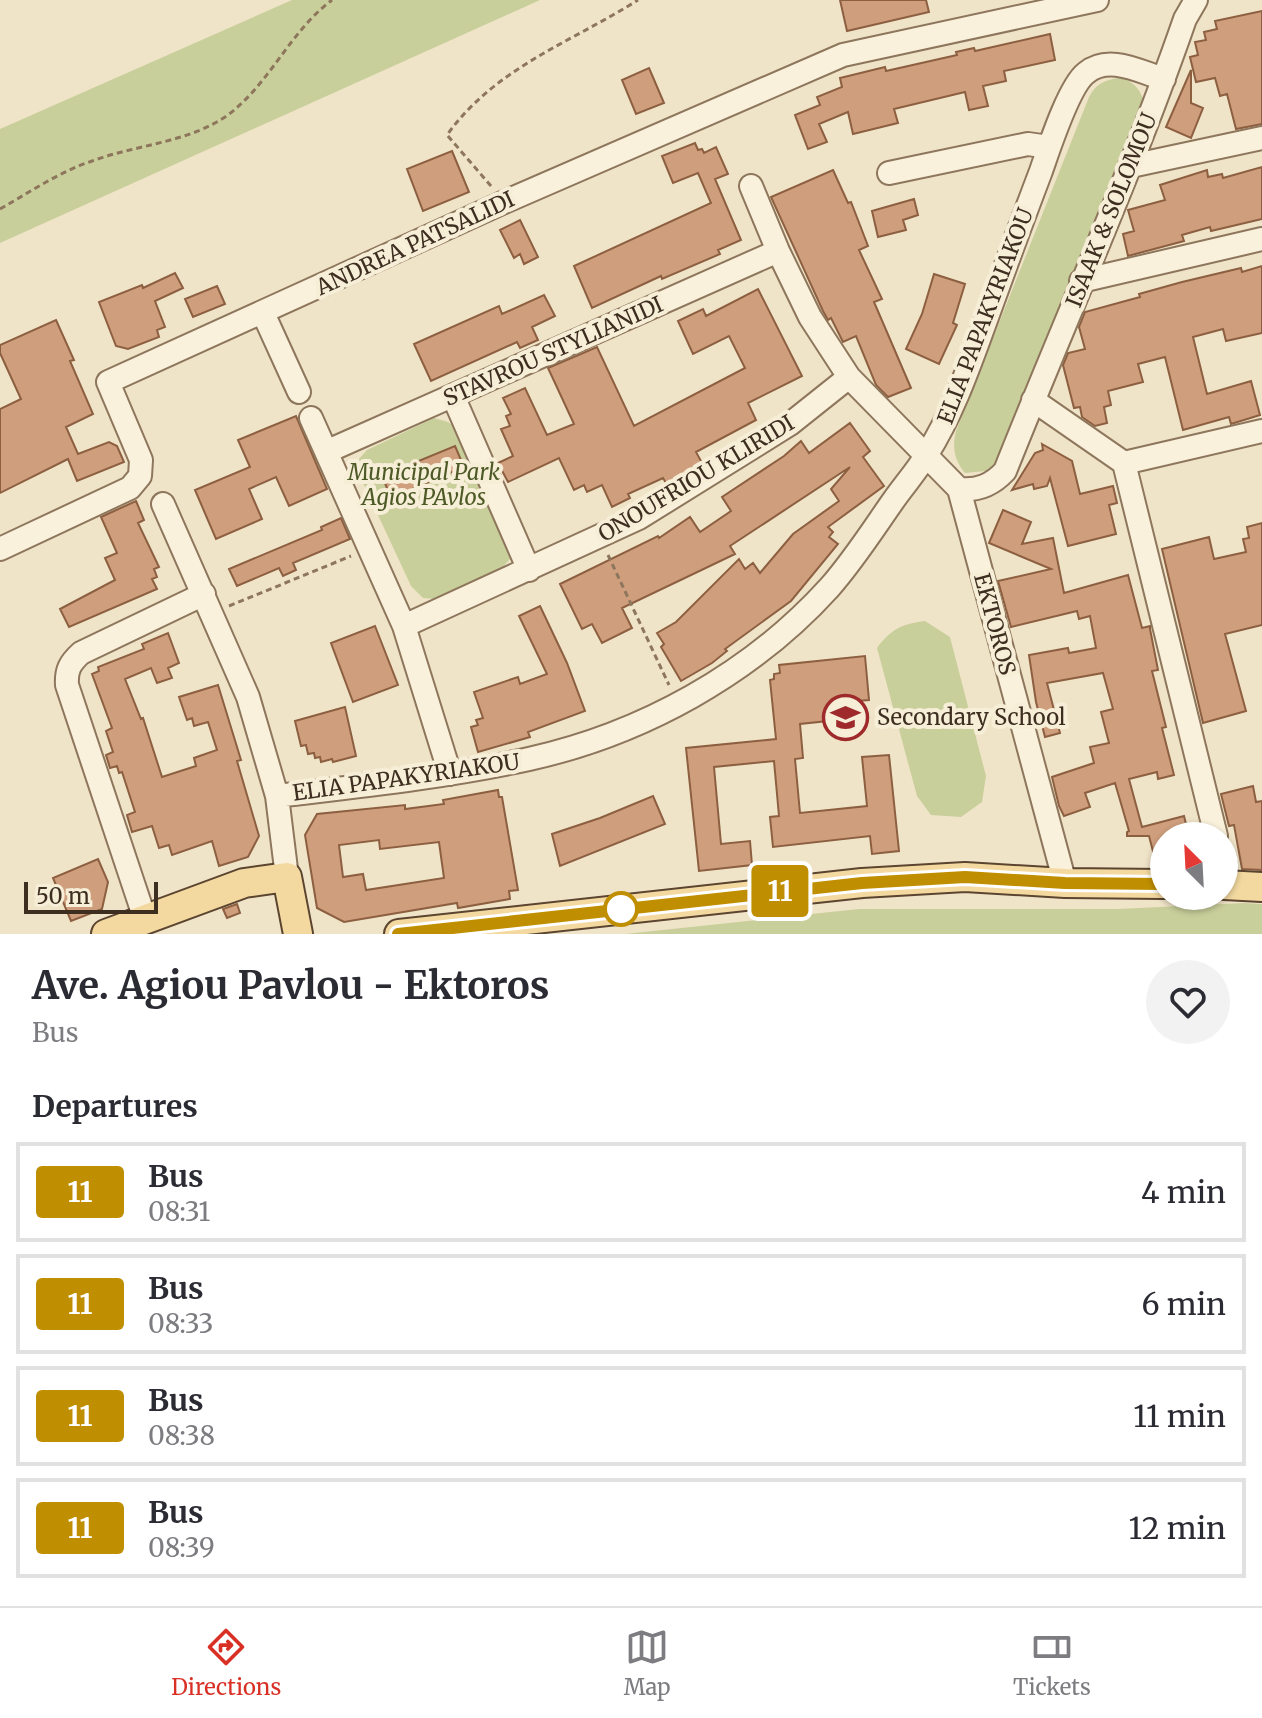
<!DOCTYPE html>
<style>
:root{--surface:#fff;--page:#f2f2f3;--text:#2b2b33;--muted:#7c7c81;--line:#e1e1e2;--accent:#d93025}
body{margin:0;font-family:Merriweather,serif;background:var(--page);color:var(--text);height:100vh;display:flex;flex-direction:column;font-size:30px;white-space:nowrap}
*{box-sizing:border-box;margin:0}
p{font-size:26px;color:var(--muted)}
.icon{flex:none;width:44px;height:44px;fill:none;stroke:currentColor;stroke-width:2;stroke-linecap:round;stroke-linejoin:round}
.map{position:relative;height:934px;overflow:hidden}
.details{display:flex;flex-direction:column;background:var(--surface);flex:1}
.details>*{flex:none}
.badge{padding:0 16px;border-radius:6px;font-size:28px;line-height:52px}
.needle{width:52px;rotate:336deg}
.tools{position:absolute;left:1150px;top:822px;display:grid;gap:16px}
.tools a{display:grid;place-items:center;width:88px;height:88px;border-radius:50%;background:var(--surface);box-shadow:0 2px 6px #0004;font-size:40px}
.scale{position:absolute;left:24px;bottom:20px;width:134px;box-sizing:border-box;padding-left:8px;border:4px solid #3d2e20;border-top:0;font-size:22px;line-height:28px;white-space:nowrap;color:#3d2e20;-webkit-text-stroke:6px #f7eed8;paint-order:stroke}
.map>.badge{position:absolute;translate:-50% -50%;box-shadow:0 0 0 4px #fff}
h2{padding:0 32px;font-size:30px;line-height:72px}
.round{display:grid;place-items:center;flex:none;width:84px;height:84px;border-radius:42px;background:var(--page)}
.summary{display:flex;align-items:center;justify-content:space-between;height:136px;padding:0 32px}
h1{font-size:38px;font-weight:700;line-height:60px}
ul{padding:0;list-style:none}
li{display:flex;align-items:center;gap:24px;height:100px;margin:0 16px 12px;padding:0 16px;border:4px solid var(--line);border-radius:0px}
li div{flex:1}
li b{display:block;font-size:30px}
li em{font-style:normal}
li .badge{min-width:88px;font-weight:700;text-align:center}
.tab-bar{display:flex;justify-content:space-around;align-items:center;height:112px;border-top:2px solid var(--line);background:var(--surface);font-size:22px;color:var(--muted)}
.tab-bar a{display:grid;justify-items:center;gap:4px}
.tab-bar .active{color:var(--accent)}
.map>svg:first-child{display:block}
</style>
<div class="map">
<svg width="1262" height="934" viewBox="0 0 1262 934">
<rect width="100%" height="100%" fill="#f0e4c8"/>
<path fill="#c9cf9b" d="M 292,0 L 540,0 L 0,243 L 0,129 Z
M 1119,78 C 1135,80 1144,94 1145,109 L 999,460 L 986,471 L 965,473 C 954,460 952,447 956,431 L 1089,97 C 1096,84 1104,80 1119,78 Z
M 434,418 L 448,422 L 460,430 L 510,545 L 511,558 L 502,568 L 435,599 L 423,598 L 411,586 L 358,472 L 359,459 L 367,450 Z
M 925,621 L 950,637 L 986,776 L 982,802 L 961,817 L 931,815 L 917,796 L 877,648 C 891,629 902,624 925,621 Z
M 1243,903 L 1262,904 L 1262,934 L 625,934 L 859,909 L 1118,909 Z"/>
<path fill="#cf9f7d" stroke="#8d5f41" stroke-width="2" fill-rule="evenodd" d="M 840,0 L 926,0 L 929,12 L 847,31 Z
M 1262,11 L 1262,124 L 1236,129 L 1227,94 L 1220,96 L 1215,78 L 1196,82 L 1190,57 L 1198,55 L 1195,42 L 1206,40 L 1204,32 L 1217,29 L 1215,21 Z
M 1050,34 L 1055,60 L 1004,71 L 1006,81 L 983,86 L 988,106 L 969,110 L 965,92 L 894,109 L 898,123 L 853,134 L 848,112 L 819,124 L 827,142 L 808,149 L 795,115 L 820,105 L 817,97 L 842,87 L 840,78 L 885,67 L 886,71 L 957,55 L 956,52 L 974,48 L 975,51 Z
M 649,68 L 664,103 L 636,114 L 622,80 Z
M 1191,70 L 1191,103 L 1203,108 L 1191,138 L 1166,127 Z
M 695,143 L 698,150 L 702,149 L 704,153 L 716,147 L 728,174 L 715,179 L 741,240 L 718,250 L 720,254 L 662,279 L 661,276 L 592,308 L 574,266 L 711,203 L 698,173 L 673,183 L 662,156 Z
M 452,151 L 469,192 L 423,211 L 407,169 Z
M 1262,167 L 1262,219 L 1211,231 L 1210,227 L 1182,235 L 1184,241 L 1128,256 L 1123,234 L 1134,231 L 1128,210 L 1165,200 L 1160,185 L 1207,170 L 1208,177 L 1222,174 L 1223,178 Z
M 833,170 L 848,203 L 851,202 L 868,246 L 859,250 L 882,299 L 874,302 L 911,388 L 888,397 L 876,385 L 856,336 L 843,342 L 831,318 L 828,320 L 823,311 L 771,197 Z
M 914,199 L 918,215 L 903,220 L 906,230 L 878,237 L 872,211 Z
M 520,220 L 538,257 L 524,264 L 520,254 L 514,258 L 500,230 Z
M 1262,266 L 1262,333 L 1226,341 L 1223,329 L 1193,337 L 1207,394 L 1251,381 L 1260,415 L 1231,424 L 1229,417 L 1183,430 L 1165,357 L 1138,364 L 1143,382 L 1108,391 L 1111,405 L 1104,407 L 1107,423 L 1095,426 L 1082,417 L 1080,407 L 1074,408 L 1063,365 L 1068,353 L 1085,349 L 1079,327 L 1085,312 L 1140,297 L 1139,294 L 1182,282 L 1241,268 L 1242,272 Z
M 175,273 L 183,288 L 155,301 L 165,327 L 157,330 L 159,337 L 128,349 L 116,346 L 99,302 L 142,285 L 143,288 Z
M 934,274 L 965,284 L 953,323 L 957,325 L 939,364 L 906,349 L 922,314 Z
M 217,286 L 225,304 L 193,317 L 185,299 Z
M 758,289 L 802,376 L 748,403 L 756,420 L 696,452 L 702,463 L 679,477 L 666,483 L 663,478 L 628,494 L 630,498 L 612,507 L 602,485 L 587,492 L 584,485 L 574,490 L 559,458 L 508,482 L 498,463 L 513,456 L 501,429 L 510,426 L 506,416 L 511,414 L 503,398 L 525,388 L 547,435 L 574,424 L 548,368 L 597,347 L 634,426 L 745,368 L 729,336 L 693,354 L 678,321 L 703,309 L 706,316 Z
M 544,295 L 555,316 L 532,327 L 538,340 L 520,348 L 517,342 L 431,381 L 414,344 L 499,306 L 502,314 Z
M 56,320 L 74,360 L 70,361 L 93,414 L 66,427 L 78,454 L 109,442 L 117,446 L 124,462 L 77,481 L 68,459 L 0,493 L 0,409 L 21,399 L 0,353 L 0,345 Z
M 296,416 L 327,489 L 289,506 L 276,477 L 249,489 L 262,519 L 216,539 L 195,490 L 250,467 L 238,440 Z
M 850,423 L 870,451 L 863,457 L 884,486 L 828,527 L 833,532 L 829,537 L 838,544 L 791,601 L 725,649 L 727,651 L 712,663 L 681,681 L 661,647 L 664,644 L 657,633 L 676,622 L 739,559 L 745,569 L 753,563 L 760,573 L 793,534 L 839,501 L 831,489 L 850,467 L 730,546 L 735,554 L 622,608 L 632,628 L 602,643 L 592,624 L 582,629 L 560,584 L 658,536 L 659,538 L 690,517 L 700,532 L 731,511 L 722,497 L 784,456 L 801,441 L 809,453 Z
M 1042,444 L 1072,461 L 1080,494 L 1113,486 L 1117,503 L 1109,505 L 1116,534 L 1068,546 L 1050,478 L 1047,486 L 1034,489 L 1033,484 L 1012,490 L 1035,453 L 1043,450 Z
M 455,446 L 464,467 L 391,498 L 382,476 Z
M 136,501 L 144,520 L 138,523 L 159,567 L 154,569 L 157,577 L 152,579 L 157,589 L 69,627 L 60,609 L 115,580 L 105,558 L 117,553 L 101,517 Z
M 1003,510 L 1031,522 L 1022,544 L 1053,538 L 1064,593 L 1128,575 L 1142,628 L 1150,626 L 1150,629 L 1158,670 L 1152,671 L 1166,727 L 1162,728 L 1174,775 L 1158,779 L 1157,772 L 1129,779 L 1142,827 L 1184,816 L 1189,836 L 1164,836 L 1164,867 L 1157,867 L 1149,836 L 1127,836 L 1127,832 L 1129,831 L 1115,783 L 1085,793 L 1090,807 L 1064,816 L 1059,806 L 1052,777 L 1094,763 L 1090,747 L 1109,743 L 1101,712 L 1113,709 L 1103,673 L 1047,683 L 1060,733 L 1045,737 L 1036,702 L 1029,655 L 1068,648 L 1069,653 L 1096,648 L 1090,616 L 1079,619 L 1077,611 L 1011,627 L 998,581 L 1051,569 L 989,543 Z
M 341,518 L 350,539 L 293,563 L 296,570 L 283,576 L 279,568 L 237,586 L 229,569 L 322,530 L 321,527 Z
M 1262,523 L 1262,625 L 1225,634 L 1246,711 L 1203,723 L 1162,549 L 1209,537 L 1214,559 L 1246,552 L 1243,539 L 1249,538 L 1247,527 Z
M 540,606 L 567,663 L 585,711 L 528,732 L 530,737 L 478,752 L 471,727 L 478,725 L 476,720 L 483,718 L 474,692 L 518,677 L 520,684 L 547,674 L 519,616 Z
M 375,626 L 398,685 L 353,702 L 331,643 Z
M 168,633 L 179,663 L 168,668 L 172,678 L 157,683 L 151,668 L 125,679 L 141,719 L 143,718 L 162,777 L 196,766 L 194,758 L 217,750 L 208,722 L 194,726 L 192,718 L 187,720 L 179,697 L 218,685 L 241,760 L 237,761 L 259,836 L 248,857 L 219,866 L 212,841 L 172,855 L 169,845 L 159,848 L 152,826 L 132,832 L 127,815 L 135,812 L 122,772 L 119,773 L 117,766 L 110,768 L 106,755 L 113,752 L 106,731 L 112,728 L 92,674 L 99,671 L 98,667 L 144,649 L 142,644 Z
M 865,656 L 869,700 L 857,701 L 847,719 L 800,724 L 803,758 L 795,759 L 800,813 L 867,806 L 862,757 L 889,755 L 899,851 L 872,854 L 870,836 L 773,847 L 770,817 L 779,816 L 774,761 L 714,767 L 721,844 L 750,841 L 752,865 L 699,871 L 686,748 L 776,739 L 770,680 L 774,679 L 774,674 L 780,673 L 779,665 Z
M 345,707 L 356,756 L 333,762 L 332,759 L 321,762 L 320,757 L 315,758 L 314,753 L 308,754 L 306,745 L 301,746 L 295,721 Z
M 1253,786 L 1256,802 L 1262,801 L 1262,870 L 1242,869 L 1234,825 L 1229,826 L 1221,794 Z
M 498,790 L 499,797 L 502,797 L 518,890 L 509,891 L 510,899 L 458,908 L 457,903 L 344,922 L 317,908 L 305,835 L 317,814 L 405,805 L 405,809 L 444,804 L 443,800 ZM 379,840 L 380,849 L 439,842 L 444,878 L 366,890 L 363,874 L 343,877 L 339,845 Z
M 653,796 L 665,824 L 560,866 L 552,834 L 600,818 Z
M 98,859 L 108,882 L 102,909 L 71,921 L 53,878 Z
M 237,904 L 240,913 L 227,918 L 223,909 Z"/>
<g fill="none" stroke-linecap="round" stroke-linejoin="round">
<defs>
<path id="minor" d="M 1131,166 L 1262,138
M 889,173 L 1028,144 L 1049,147
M 751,186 L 778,251 L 810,317 L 849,377 L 959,489
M 1081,281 L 1262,239
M 263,313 L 299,392
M 453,396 L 529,570
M 1033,400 L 1124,463 L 1262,431
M 311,418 L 404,626 L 450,774
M 328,451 L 778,251
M 1124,463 L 1216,836
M 959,489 C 978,491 992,485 1005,471 C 1065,320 1132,172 1185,19 L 1196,0
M 959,489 L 1065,883
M 163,504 L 248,697 L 277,796 L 287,877
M 0,549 L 130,488 L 140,476 L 141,460 L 108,382 L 502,203 L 843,55 L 1097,0
M 404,626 L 639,518 L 790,424 L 849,377
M 277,796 C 361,786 446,777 529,759 C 642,734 751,674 829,588 C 853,561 872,531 893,501 C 904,485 917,471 927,454 C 953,413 969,366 986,320 C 1004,270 1022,221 1041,171 C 1049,148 1069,86 1086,73 C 1109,54 1140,72 1164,79
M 145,919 L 67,685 C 66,670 70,663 81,653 L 204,594"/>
<path id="major" d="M 1224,885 L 1262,887
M 106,934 L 244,883 L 287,877 L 298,934
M 399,934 L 862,883 L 965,877 L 1065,883 L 1164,884"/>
</defs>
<use href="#minor" stroke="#8d765c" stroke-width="26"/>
<use href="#major" stroke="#5b4430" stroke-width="32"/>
<path stroke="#8d765c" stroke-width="3" stroke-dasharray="6 4" stroke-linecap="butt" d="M 491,186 L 447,135 C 496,67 570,43 638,0
M 0,209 C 30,192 59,172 92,161 C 135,145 186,143 225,117 C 269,86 289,32 332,0
M 608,555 L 669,685
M 229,606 L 351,556
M 1181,900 L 1209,902"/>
<use href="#minor" stroke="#faf1dc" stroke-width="22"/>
<use href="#major" stroke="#f3d9a0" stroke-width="28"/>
</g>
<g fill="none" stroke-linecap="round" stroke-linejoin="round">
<defs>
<path id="line" d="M 398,934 L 862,883 L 965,877 L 1065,883 L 1164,884"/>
</defs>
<use href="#line" stroke="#fff" stroke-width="18"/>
<use href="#line" stroke="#c08f01" stroke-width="12"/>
</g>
<defs>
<symbol id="school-ring" viewBox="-11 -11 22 22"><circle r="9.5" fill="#f7eed8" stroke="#9e2a2b" stroke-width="1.5"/><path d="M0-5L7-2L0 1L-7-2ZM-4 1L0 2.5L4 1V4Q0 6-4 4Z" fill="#9e2a2b"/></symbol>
</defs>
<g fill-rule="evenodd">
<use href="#school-ring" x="820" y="692" width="51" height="51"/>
</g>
<circle fill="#fff" stroke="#c08f01" stroke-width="4" cx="621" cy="909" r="16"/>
<g text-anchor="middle" stroke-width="8" stroke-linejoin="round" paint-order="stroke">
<g font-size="22" fill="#3d2e20" stroke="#f7eed8">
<text transform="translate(1111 210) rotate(-68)" y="8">ISAAK &amp; SOLOMOU</text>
<text transform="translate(415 243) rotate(-25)" y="8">ANDREA PATSALIDI</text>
<text transform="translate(985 316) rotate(-69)" y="8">ELIA PAPAKYRIAKOU</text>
<text transform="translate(553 351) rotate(-24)" y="8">STAVROU STYLIANIDI</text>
<text transform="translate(696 478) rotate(-31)" y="8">ONOUFRIOU KLIRIDI</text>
<text transform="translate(995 624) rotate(75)" y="8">EKTOROS</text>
<text transform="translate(406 777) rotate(-8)" y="8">ELIA PAPAKYRIAKOU</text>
</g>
<g font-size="22" font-style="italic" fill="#4d5a26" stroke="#f7eed8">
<text x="424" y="480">Municipal Park<tspan x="424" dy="25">Agios PAvlos</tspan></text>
</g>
<g font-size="22" fill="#3d2e20" stroke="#f7eed8" text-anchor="start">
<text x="877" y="725">Secondary School</text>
</g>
</g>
</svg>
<div class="tools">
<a><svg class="needle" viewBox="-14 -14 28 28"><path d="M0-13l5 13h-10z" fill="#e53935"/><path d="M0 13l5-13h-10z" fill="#7c7c81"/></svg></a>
</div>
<div class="scale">50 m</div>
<b class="badge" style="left:780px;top:891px;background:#c08f01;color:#fff">11</b>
</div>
<section class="details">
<div class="summary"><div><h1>Ave. Agiou Pavlou - Ektoros</h1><p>Bus</p></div><a class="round"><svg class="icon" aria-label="heart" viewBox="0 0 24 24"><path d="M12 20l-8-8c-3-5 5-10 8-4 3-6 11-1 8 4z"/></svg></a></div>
<h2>Departures</h2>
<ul>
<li><span class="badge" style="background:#c08f01;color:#fff">11</span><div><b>Bus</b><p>08:31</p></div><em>4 min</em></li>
<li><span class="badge" style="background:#c08f01;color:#fff">11</span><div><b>Bus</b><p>08:33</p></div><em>6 min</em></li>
<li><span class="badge" style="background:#c08f01;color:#fff">11</span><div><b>Bus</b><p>08:38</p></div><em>11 min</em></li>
<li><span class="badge" style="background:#c08f01;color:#fff">11</span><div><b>Bus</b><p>08:39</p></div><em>12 min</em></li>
</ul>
</section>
<nav class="tab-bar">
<a class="active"><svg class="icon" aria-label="directions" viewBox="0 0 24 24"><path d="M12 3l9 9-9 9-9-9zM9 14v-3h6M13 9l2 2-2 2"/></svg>Directions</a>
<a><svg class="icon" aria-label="map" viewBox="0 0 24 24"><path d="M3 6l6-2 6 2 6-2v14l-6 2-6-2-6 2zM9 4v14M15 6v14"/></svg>Map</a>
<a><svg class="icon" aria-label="tickets" viewBox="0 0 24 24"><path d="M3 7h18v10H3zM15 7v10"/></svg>Tickets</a>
</nav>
